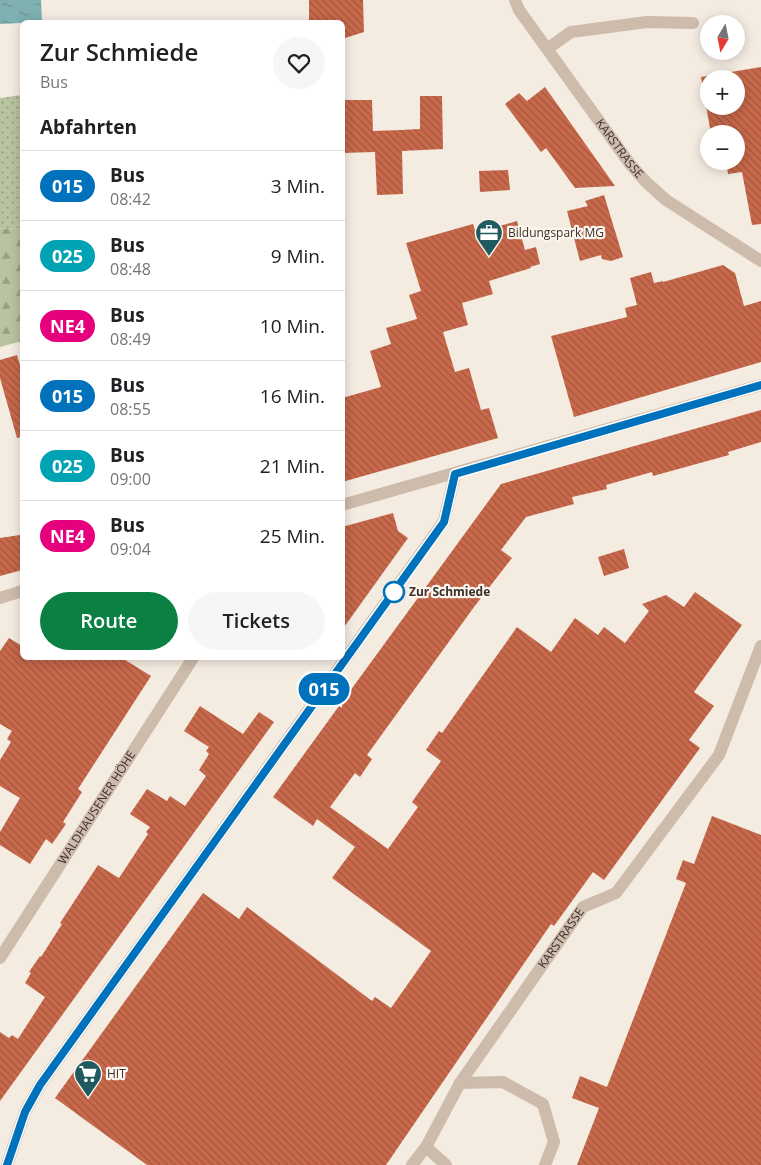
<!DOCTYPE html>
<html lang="de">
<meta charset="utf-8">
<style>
:root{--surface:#fff;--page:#f6f6f6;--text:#202124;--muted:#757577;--line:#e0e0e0;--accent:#0b8043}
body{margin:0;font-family:"Open Sans",sans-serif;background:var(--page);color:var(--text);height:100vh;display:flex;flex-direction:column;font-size:19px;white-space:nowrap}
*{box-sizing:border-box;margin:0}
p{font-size:16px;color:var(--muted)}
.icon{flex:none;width:28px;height:28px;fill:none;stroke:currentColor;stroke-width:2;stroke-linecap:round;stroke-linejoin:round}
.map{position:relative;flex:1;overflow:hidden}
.drawer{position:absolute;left:20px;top:20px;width:325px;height:640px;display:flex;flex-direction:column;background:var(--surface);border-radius:8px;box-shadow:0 2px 12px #0003}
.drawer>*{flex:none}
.badge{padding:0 10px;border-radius:16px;font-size:18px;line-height:32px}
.needle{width:32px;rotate:190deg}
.controls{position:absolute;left:700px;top:15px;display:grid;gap:10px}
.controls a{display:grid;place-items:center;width:45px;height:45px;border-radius:50%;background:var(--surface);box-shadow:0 2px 12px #0003;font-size:25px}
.map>.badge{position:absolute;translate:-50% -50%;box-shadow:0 0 0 2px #fff}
h2{padding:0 20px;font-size:19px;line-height:45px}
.round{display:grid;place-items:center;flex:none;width:52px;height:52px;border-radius:26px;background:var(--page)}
.overview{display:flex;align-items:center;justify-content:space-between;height:85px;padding:0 20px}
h1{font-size:24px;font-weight:600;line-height:38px}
.button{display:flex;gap:10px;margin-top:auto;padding:10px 20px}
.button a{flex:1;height:58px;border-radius:30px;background:var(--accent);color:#fff;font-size:20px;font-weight:600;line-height:58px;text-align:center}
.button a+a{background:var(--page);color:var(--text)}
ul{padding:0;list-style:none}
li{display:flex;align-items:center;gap:15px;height:70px;padding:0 20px;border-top:1px solid var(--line)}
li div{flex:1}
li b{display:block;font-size:19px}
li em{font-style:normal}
li .badge{min-width:55px;font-weight:700;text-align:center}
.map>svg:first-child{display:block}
</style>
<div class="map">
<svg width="761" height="1165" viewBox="0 0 761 1165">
<defs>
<pattern id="forest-firs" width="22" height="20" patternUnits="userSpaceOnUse" patternTransform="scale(1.25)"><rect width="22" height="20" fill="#b8c4a0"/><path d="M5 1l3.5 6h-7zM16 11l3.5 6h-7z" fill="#97a083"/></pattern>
<pattern id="park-dots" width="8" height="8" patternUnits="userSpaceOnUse" patternTransform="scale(1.25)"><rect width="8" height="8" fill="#b8c4a0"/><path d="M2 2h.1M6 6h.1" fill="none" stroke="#97a083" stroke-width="1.8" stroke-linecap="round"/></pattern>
<pattern id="water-ripples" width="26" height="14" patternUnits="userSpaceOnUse" patternTransform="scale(1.25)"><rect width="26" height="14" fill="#7fb0b2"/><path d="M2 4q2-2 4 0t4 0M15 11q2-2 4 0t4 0" fill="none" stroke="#699091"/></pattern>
<pattern id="building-back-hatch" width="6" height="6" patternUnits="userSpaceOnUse" patternTransform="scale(1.25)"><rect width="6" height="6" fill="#c8694b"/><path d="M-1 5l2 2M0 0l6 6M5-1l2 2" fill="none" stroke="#a4573f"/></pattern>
</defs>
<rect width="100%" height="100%" fill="#f4ebe1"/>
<path fill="url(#forest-firs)" d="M 22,228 L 22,341 L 0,347 L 0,229 Z"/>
<path fill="url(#park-dots)" d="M 22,95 L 22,228 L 0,229 L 0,98 Z"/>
<path fill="url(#water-ripples)" d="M 0,0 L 41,0 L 42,22 L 0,24 Z"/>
<path fill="url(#building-back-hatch)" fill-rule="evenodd" d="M 309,0 L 363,0 L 364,32 L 342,39 L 342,22 L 309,22 Z
M 761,67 L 761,224 L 752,225 L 742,172 L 728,174 L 727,167 L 718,169 L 716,161 L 736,161 L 736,134 L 711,134 L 701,77 ZM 709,79 L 736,79 L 736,106 L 709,106 Z
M 545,87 L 567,118 L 615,186 L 575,188 L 546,148 L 541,152 L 505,104 L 519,93 L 527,101 Z
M 420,96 L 442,96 L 443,149 L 402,151 L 403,194 L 377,195 L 375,152 L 342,153 L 342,100 L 372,100 L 373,131 L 401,130 L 420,129 Z
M 508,170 L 510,190 L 480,192 L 479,171 Z
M 604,195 L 623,257 L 611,261 L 602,259 L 601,255 L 580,261 L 567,211 L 588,206 L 585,201 Z
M 517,221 L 525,250 L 536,247 L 540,264 L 530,267 L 531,268 L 489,281 L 493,294 L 462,303 L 468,325 L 443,332 L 455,372 L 469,368 L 481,410 L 489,408 L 498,438 L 342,482 L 342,398 L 381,387 L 370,351 L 391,344 L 386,328 L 417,319 L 409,295 L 421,291 L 406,243 L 473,224 L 476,233 Z
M 723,265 L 735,273 L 744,306 L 761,301 L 761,362 L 574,417 L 551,336 L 627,317 L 625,308 L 637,305 L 630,278 L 651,272 L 654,283 L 663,281 L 663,282 Z
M 17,355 L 20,365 L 22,364 L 22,437 L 17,438 L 0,378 L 0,360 Z
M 761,410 L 761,442 L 728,452 L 729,455 L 653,476 L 652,472 L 606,485 L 607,489 L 572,497 L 574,504 L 526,517 L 501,550 L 512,558 L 474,607 L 367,755 L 372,759 L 360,777 L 355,773 L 330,807 L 388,849 L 418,807 L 412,802 L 441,761 L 426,750 L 439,731 L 442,733 L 517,627 L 551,652 L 575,618 L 598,635 L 604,627 L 625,643 L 649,611 L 642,604 L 666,595 L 684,607 L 695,592 L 742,625 L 694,692 L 714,706 L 689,740 L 700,748 L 604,880 L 593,872 L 554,926 L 551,924 L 386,1165 L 147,1165 L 55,1098 L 203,893 L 239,919 L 247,907 L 372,1001 L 375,997 L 391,1008 L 431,951 L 332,878 L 355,847 L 317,819 L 313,826 L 273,797 L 339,706 L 342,708 L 342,702 L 501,484 Z
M 393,513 L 398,531 L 408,538 L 342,630 L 342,527 Z
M 20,535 L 21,539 L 22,538 L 22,570 L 0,576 L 0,538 Z
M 624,549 L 629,568 L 604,576 L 598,557 Z
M 9,638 L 22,646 L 22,658 L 122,658 L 151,676 L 78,789 L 82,792 L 63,822 L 66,824 L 52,844 L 46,839 L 30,864 L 0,845 L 0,832 L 20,798 L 0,786 L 0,760 L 11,742 L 7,739 L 12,731 L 0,724 L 0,651 Z
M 200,706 L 243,734 L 259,712 L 274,722 L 0,1101 L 0,1032 L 9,1038 L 12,1035 L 18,1039 L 45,997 L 25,983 L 31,973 L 29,972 L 40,956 L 41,957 L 62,924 L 60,923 L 98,865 L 119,878 L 148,834 L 146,832 L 150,827 L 130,814 L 147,789 L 167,801 L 170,796 L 185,806 L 206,776 L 199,770 L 209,754 L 206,751 L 209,747 L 184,731 Z
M 712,816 L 761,835 L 761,1165 L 577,1165 L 599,1108 L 572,1098 L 580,1076 L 607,1087 L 686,883 L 676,879 L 683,860 L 694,864 Z"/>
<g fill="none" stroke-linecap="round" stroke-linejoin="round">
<g stroke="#cdbbac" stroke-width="12">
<path d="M 547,49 L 571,32 L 647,22 L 693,23"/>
<path d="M 460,1083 L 503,1082 L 543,1104 L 554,1142 L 545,1165"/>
<path d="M 426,1147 L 446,1165"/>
<path id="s1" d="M 412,1165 L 426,1147 L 460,1083 L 583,907 L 616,893 L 719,755 L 761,646"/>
</g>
<g stroke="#cdbbac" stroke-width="12">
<path id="s2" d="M 515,0 L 519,10 L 630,164 L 646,182 L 666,200 L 761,261"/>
<path d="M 342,505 L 761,385"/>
<path d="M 0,598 L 22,591"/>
<path id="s3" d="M 0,958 L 193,658"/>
<path d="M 7,1165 L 25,1112 L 40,1085 L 444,521 L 455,474"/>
</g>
</g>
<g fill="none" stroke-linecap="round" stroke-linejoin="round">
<defs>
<path id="line" d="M 7,1165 L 25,1112 L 40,1085 L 444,522 L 455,474 L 761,385"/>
</defs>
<use href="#line" stroke="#fff" stroke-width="11"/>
<use href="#line" stroke="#0072bc" stroke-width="8"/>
</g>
<defs>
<symbol id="office-pin" viewBox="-11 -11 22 30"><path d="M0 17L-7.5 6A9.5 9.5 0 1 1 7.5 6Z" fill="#1f5a5e" stroke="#fbf5ee"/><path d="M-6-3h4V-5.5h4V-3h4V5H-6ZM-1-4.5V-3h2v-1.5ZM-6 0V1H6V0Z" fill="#fff"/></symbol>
<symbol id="supermarket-pin" viewBox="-11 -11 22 30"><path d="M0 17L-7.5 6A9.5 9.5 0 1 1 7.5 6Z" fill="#1f5a5e" stroke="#fbf5ee"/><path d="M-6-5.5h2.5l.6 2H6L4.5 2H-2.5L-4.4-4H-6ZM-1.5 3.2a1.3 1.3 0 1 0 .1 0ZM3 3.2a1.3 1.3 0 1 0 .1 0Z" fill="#fff"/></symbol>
</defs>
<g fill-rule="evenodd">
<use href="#office-pin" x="473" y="217" width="32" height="43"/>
<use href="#supermarket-pin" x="72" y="1058" width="32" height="43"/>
</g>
<circle fill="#fff" stroke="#0072bc" stroke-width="2.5" cx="394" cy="592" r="10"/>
<g text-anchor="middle" stroke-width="4.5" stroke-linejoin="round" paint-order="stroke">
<g font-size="12" fill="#3b302b" stroke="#fbf5ee">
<text dy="4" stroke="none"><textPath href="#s2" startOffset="182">KARSTRASSE</textPath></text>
<text dy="4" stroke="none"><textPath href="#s3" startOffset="179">WALDHAUSENER HÖHE</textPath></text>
<text dy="4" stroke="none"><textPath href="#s1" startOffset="272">KARSTRASSE</textPath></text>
</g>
<g font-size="12" fill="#3b302b" stroke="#fbf5ee" text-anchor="start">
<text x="508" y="237">Bildungspark MG</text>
<text x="107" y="1078">HIT</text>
</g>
<g font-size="12" font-weight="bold" fill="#3b302b" stroke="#fbf5ee" text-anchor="start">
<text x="409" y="596">Zur Schmiede</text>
</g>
</g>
</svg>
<div class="controls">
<a><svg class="needle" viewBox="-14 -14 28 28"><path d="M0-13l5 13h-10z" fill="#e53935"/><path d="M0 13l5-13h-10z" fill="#757577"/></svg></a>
<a>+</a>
<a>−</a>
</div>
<b class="badge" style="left:324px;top:689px;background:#0072bc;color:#fff">015</b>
<section class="drawer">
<div class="overview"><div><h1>Zur Schmiede</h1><p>Bus</p></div><a class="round"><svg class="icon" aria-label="heart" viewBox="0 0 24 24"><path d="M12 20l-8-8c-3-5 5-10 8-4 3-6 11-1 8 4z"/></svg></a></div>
<h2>Abfahrten</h2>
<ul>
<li><span class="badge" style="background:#0072bc;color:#fff">015</span><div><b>Bus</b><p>08:42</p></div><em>3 Min.</em></li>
<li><span class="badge" style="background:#00a3b4;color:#fff">025</span><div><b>Bus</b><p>08:48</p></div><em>9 Min.</em></li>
<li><span class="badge" style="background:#e6007e;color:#fff">NE4</span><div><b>Bus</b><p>08:49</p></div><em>10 Min.</em></li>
<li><span class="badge" style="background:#0072bc;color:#fff">015</span><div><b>Bus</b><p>08:55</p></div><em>16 Min.</em></li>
<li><span class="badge" style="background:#00a3b4;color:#fff">025</span><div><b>Bus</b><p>09:00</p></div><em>21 Min.</em></li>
<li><span class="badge" style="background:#e6007e;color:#fff">NE4</span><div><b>Bus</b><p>09:04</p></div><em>25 Min.</em></li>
</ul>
<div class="button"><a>Route</a><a>Tickets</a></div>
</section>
</div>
